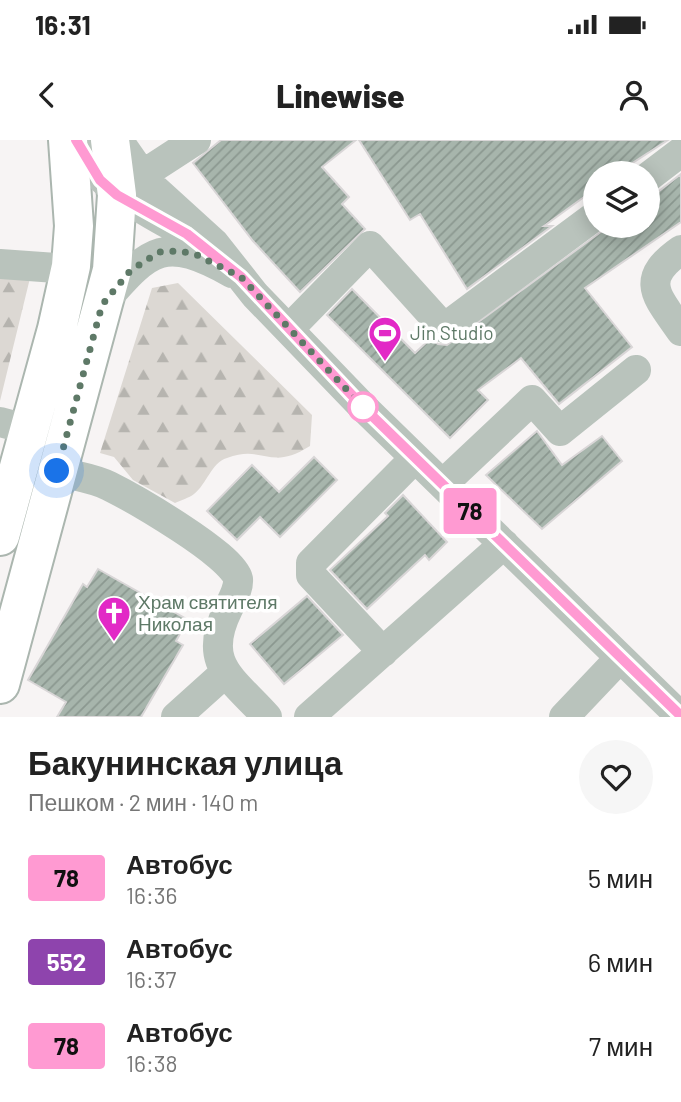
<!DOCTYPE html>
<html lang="ru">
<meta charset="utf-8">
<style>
:root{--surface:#fff;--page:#f6f6f6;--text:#222;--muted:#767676}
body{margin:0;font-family:Barlow,sans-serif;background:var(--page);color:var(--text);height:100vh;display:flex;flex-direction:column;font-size:26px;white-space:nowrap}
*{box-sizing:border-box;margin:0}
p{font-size:23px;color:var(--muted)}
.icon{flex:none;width:38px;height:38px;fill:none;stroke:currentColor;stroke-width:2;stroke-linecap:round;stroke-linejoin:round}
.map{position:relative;height:577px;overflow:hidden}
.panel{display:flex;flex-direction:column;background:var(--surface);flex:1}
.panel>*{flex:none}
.badge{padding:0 14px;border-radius:5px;font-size:24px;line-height:46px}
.fabs{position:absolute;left:583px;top:21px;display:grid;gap:14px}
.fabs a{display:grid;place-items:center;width:77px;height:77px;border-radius:50%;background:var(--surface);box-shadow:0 4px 18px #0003;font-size:35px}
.you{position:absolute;width:35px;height:35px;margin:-18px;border:5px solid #fff;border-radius:50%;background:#1a73e8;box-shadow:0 0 0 10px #1a73e833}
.map>.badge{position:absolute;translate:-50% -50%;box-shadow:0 0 0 4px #fff}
.round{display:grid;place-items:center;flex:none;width:74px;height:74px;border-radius:37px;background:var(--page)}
.headline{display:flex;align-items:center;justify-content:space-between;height:119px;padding:0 28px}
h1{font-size:33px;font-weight:800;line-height:52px}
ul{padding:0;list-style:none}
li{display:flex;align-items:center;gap:21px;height:84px;padding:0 28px}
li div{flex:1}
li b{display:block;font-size:26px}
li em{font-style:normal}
li .badge{min-width:77px;font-weight:700;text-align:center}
.status{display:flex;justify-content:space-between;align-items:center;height:49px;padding:0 35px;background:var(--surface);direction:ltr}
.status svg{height:19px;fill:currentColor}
header{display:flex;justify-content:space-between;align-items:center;height:91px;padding:0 28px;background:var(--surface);font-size:32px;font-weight:800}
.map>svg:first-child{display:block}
</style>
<div class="status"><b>16:31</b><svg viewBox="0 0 49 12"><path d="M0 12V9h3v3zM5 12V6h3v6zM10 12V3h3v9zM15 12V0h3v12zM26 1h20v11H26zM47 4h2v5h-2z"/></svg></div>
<header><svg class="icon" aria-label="back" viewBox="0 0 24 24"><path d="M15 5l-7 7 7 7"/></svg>Linewise<svg class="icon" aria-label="person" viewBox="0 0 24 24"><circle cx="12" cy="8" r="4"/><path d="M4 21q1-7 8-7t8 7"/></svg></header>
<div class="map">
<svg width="681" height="577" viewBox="0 0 681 577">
<defs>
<pattern id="forest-firs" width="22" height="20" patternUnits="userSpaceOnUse" patternTransform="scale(1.75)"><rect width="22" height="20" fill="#dcd8d3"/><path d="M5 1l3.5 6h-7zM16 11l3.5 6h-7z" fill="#b6b4af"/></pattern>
<pattern id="building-hatch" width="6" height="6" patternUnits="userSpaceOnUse" patternTransform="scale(1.75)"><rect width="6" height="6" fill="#a7b5ac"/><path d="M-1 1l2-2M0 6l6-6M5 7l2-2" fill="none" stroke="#8b9890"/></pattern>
</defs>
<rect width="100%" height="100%" fill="#f7f4f4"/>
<path fill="url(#forest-firs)" d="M 0,134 L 31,134 L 0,261 Z
M 178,143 L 312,275 L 310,306 C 269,332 264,304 227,318 C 211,323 207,344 194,354 C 189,358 181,360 175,363 L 133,340 L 114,317 L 100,313 L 152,148 Z"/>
<path fill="url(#building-hatch)" stroke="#d9d6d7" stroke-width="2" d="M 221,0 L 356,0 L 322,27 L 349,57 L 342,64 L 365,89 L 300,152 L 253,101 L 193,23 Z
M 359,0 L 668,0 L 617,33 L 595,33 L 595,49 L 544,86 L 552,86 L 467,149 L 420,74 L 410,80 Z
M 681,34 L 681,82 L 585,148 L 632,207 L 559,264 L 521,218 L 478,250 L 488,260 L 450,298 L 327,175 L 352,149 L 415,213 L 430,199 L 438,204 L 447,205 L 609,86 L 648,86 L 648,54 L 659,51 Z
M 537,291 L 562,325 L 602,296 L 622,321 L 542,389 L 486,335 Z
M 314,317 L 337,340 L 280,397 L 260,377 L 237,400 L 207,371 L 252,325 L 279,352 Z
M 403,355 L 447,402 L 429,420 L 425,415 L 367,469 L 330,430 L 388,376 L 385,373 Z
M 98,429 L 188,480 L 176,501 L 183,505 L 141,577 L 57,577 L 66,562 L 28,540 L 83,444 L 87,447 Z
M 307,456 L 343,495 L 284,544 L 250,504 Z"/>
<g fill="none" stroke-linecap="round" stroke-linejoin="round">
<defs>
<path id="major" d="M 0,396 L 57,189 L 71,126 L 74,86 L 68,0
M 0,544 L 112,130 L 117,55 L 110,0"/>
</defs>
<use href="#major" stroke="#abb6af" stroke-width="42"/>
<path stroke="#b9c3bc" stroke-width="30" d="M 76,0 C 98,50 141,68 186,94
M 118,0 L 148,43 L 214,103 L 255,155 L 363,267 L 681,577
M 142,35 L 196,0
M 648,37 L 681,12
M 681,110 C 638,140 657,156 681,191
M 0,124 L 70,129
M 104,162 C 151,107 165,96 232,133
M 289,189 L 370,106 L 444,188 L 595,76
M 0,282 L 30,290
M 57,331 C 74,336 93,338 109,346 C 133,358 233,415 238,439 C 239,449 232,460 228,469 C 201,524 232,538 267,577
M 443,344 L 532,260 L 560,291 L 636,230
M 383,512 L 311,435 L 311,423 L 415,318
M 176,577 L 226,532
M 309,577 L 504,404
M 564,577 L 620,518"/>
<use href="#major" stroke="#fff" stroke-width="38"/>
</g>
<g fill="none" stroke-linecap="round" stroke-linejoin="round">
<defs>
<path id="line" d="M 76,0 L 100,40 L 117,55 L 187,94 L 241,137 L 363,267 L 681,576"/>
</defs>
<use href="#line" stroke="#fff" stroke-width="16"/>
<use href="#line" stroke="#ff9ad2" stroke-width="10"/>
<path stroke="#5e7967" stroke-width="7" stroke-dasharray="0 12.6" d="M 57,331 L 102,165 L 130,131 L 159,112 L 180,111 L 197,115 L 241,137 L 363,267"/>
</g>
<defs>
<symbol id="stadium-pin" viewBox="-11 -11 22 30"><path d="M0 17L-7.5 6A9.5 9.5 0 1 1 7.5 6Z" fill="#e229c6" stroke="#fff"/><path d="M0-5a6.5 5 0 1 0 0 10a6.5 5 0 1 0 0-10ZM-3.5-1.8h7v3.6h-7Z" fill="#fff"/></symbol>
<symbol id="church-pin" viewBox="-11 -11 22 30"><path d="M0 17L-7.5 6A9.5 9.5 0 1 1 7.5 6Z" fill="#e229c6" stroke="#fff"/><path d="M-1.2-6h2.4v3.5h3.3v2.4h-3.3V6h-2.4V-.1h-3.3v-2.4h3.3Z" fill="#fff"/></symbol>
</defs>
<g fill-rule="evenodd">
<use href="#stadium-pin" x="366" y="174" width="38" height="52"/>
<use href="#church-pin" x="95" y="454" width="38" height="52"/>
</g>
<circle fill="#fff" stroke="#ff9ad2" stroke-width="3.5" cx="363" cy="267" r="14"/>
<g text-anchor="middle" stroke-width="7" stroke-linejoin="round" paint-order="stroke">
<g font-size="19" fill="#5e7967" stroke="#fff" text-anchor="start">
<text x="410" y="200">Jin Studio</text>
<text x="138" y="469">Храм святителя<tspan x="138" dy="22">Николая</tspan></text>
</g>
</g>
</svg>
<div class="fabs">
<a><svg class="icon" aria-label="layers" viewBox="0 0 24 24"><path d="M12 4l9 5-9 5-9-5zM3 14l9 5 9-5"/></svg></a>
</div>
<div class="you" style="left:57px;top:331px"></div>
<b class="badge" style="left:470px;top:371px;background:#ff9ad2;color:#111">78</b>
</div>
<section class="panel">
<div class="headline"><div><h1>Бакунинская улица</h1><p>Пешком · 2 мин · 140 m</p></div><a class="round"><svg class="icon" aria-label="heart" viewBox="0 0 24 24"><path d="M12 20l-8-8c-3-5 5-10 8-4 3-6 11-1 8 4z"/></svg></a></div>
<ul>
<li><span class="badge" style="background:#ff9ad2;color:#111">78</span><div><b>Автобус</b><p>16:36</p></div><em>5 мин</em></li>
<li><span class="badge" style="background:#8e44ad;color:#fff">552</span><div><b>Автобус</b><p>16:37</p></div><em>6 мин</em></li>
<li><span class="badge" style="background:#ff9ad2;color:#111">78</span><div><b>Автобус</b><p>16:38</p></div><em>7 мин</em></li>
</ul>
</section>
